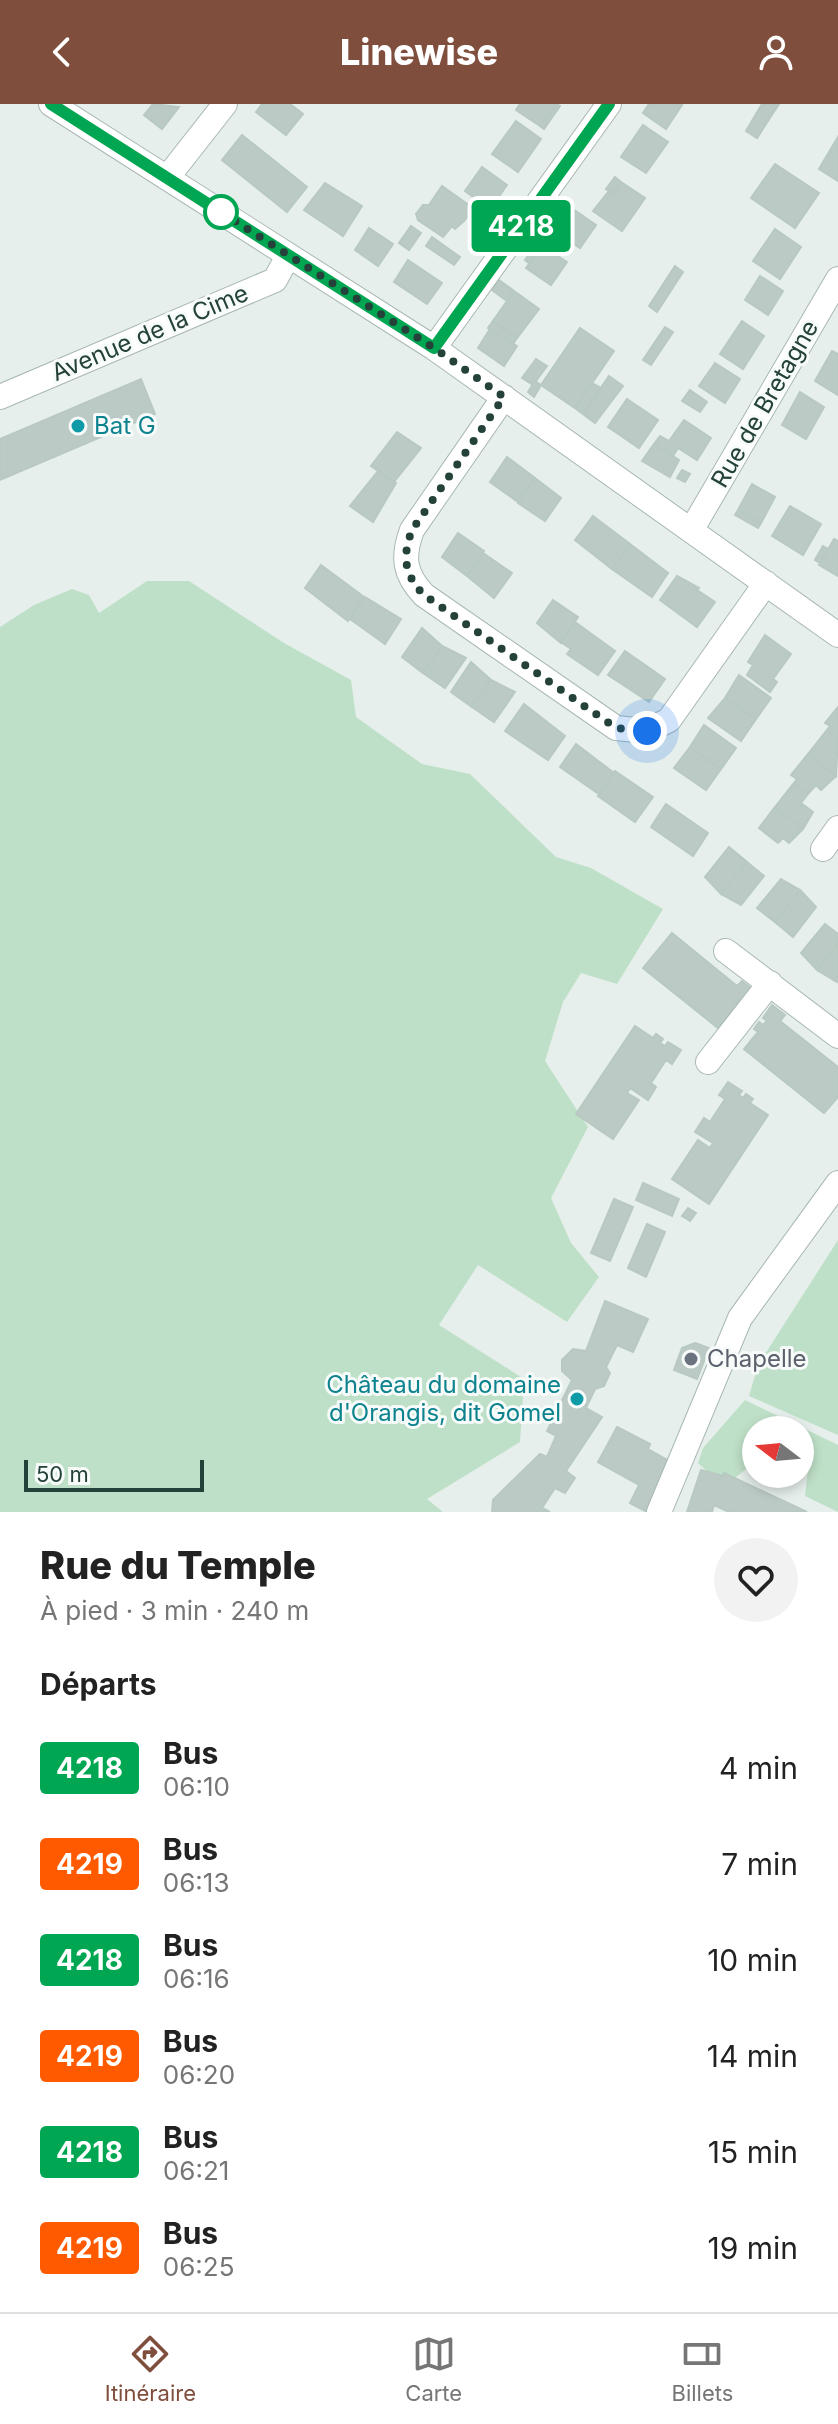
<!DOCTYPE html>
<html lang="fr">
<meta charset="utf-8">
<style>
:root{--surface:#fff;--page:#f2f2f2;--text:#222;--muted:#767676;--line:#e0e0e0;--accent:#804e3d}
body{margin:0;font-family:Inter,sans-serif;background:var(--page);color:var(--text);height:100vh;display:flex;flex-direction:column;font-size:30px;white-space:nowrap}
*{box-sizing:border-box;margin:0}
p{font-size:26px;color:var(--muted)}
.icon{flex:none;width:44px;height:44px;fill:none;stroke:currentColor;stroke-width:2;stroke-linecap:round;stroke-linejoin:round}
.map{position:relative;height:1408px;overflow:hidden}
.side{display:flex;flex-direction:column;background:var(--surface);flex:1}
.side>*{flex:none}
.badge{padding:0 16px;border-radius:6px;font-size:28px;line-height:52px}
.needle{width:52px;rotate:286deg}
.tools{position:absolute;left:742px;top:1312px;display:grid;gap:16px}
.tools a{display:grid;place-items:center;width:72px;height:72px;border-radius:50%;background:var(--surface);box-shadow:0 4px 12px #0003;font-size:40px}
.scale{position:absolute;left:24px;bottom:20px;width:180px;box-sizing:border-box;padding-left:8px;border:4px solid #24423a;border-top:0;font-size:22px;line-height:28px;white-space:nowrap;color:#24423a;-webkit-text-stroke:6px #f7fbf9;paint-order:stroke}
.you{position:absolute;width:40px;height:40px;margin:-20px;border:6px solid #fff;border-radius:50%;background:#1a73e8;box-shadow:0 0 0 12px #1a73e833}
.map>.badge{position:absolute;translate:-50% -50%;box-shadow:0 0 0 4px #fff}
h2{padding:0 40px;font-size:30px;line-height:72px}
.round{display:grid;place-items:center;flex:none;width:84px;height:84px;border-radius:42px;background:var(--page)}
.headline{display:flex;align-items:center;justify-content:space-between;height:136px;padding:0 40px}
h1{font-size:38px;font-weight:800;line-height:60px}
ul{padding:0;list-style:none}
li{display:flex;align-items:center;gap:24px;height:96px;padding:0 40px}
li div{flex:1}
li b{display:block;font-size:30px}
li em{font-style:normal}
li .badge{min-width:88px;font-weight:700;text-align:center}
header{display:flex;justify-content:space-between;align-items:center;height:104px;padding:0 40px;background:var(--accent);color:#fff;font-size:36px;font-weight:800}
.dock{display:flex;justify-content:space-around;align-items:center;height:112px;border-top:2px solid var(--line);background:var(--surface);font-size:22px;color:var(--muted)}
.dock a{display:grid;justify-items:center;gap:4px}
.dock .on{color:var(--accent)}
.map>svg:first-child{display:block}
</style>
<header><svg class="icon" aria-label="back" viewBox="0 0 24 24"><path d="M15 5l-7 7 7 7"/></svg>Linewise<svg class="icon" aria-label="person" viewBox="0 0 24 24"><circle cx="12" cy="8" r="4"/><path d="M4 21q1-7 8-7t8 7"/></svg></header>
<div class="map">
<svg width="838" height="1408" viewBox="0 0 838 1408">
<rect width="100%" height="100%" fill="#e6efeb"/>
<path fill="#bfe0c8" d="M 147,477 L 189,477 L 284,539 L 351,576 L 356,613 L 422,660 L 470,670 L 556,753 L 591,764 L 663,805 L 617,880 L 581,869 L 563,898 L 545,957 L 588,1023 L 551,1094 L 571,1139 L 599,1173 L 567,1218 L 478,1161 L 439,1221 L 524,1275 L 520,1338 L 427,1395 L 443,1408 L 0,1408 L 0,523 L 34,501 L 72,485 L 89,491 L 99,509 Z
M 838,1136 L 838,1331 L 749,1292 L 758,1261 Z
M 745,1296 L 838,1341 L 838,1408 L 805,1392 L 808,1365 L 800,1361 L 800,1326 L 756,1326 L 756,1357 L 735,1374 L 712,1372 L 698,1359 L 703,1344 Z"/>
<path fill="#bbcac4" stroke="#b8c9c2" stroke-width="2" d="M 153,0 L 179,3 L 162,25 L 144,11 Z
M 262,0 L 290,0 L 303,10 L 286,31 L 256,8 Z
M 520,0 L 556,0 L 540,22 L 516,6 Z
M 556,0 L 560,2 L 544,25 L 540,22 Z
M 649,0 L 680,0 L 682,1 L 666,25 L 643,9 Z
M 762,0 L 779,0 L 757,34 L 746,27 Z
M 516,17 L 541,35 L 518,68 L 492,50 Z
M 643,21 L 668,38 L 646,69 L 621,53 Z
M 242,31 L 307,83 L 287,108 L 222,56 Z
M 838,33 L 838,77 L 819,65 Z
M 775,60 L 819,89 L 795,124 L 751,94 Z
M 482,63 L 507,81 L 490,105 L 465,87 Z
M 615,73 L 621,78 L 613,90 L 606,85 Z
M 621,78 L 645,94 L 622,127 L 593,107 L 609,87 L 613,90 Z
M 325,79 L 362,102 L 343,132 L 304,106 Z
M 442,82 L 473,104 L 464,117 L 455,125 L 452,122 L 443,133 L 418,116 L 416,110 L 423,101 L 429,101 Z
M 570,103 L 596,121 L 580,144 L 553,126 Z
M 411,122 L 421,129 L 409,146 L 399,139 Z
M 369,124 L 393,140 L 378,162 L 355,146 Z
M 775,125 L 801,143 L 780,175 L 753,157 Z
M 432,133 L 460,153 L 454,161 L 426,142 Z
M 537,139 L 542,142 L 529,159 L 525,156 Z
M 542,142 L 567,158 L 551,181 L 526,164 Z
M 408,156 L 442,179 L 427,200 L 394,178 Z
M 675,162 L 683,168 L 657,208 L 649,202 Z
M 760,172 L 783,187 L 768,211 L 745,196 Z
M 499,176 L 514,187 L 507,197 L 492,186 Z
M 514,187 L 539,205 L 517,234 L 493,217 Z
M 493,217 L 517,234 L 513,240 L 488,224 Z
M 742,217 L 764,232 L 743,265 L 720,250 Z
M 665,223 L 673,228 L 651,261 L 643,256 Z
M 580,224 L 614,247 L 575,304 L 541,281 Z
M 490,225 L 517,242 L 504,262 L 478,244 Z
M 832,247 L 838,250 L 838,291 L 815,277 Z
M 536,255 L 547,262 L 533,281 L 522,274 Z
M 715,259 L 740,275 L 725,299 L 699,282 Z
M 609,272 L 623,282 L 595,319 L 583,310 Z
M 141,275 L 155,310 L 0,376 L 0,335 Z
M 535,277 L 541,281 L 534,293 L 528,288 Z
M 592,279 L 601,284 L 583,310 L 575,304 Z
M 690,286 L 707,298 L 700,308 L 682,297 Z
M 800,288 L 824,303 L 806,335 L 782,321 Z
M 627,295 L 658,316 L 639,344 L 608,323 Z
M 684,316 L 711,334 L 697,356 L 678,344 L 673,352 L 654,340 L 660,332 L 669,337 Z
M 397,328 L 421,344 L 394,378 L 371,362 Z
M 654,340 L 679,356 L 670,373 L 642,357 Z
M 507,353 L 535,374 L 518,398 L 490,378 Z
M 682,366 L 690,370 L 685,378 L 677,374 Z
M 378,367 L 396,379 L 373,418 L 350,402 Z
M 535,374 L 561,394 L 545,417 L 518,399 Z
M 752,380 L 775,393 L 761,419 L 738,406 Z
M 790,402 L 821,420 L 803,451 L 772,432 Z
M 738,406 L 761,419 L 758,424 L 735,411 Z
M 593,412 L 630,440 L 612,465 L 575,436 Z
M 458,429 L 484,447 L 467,472 L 442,453 Z
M 834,435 L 838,437 L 838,472 L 819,461 Z
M 630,440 L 668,469 L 652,493 L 612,465 Z
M 823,442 L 828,445 L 820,459 L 815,456 Z
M 483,449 L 512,469 L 494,494 L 467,472 Z
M 321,461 L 364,493 L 348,517 L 305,484 Z
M 677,472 L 699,484 L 697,486 L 715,498 L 697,523 L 660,496 Z
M 365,493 L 401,515 L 385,540 L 350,515 Z
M 553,496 L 578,513 L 561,539 L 537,519 Z
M 575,518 L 615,547 L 598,571 L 567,550 L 571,545 L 561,538 Z
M 422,524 L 442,542 L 423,569 L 402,553 Z
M 765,531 L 791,550 L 773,575 L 777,578 L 770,588 L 747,571 L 753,561 L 748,558 Z
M 442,542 L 466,554 L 445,584 L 423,569 Z
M 625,547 L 665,575 L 649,598 L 608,571 Z
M 471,558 L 491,576 L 472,603 L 451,588 Z
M 739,571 L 771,594 L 756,615 L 725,594 Z
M 491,576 L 515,588 L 494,618 L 472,603 Z
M 725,594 L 756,615 L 741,637 L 708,614 Z
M 524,600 L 565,632 L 548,656 L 505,627 Z
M 838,603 L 838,635 L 827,626 L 830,622 L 825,619 Z
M 704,621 L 736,644 L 721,665 L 690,643 Z
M 827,626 L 838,635 L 836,672 L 808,650 Z
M 576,640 L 614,669 L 599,690 L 560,663 Z
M 690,643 L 721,665 L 706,686 L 674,664 Z
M 808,650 L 836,672 L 821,686 L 816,681 L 808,690 L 794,679 L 797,675 L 791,671 Z
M 615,667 L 653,693 L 635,718 L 598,692 Z
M 794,679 L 808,690 L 801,699 L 813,708 L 803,725 L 775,703 Z
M 666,700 L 708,729 L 693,752 L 651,723 Z
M 775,703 L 803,725 L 789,739 L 783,734 L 778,739 L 759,724 Z
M 729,743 L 747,758 L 721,790 L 705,773 Z
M 747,758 L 764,772 L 741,801 L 721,790 Z
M 781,775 L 800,786 L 775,818 L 757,804 Z
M 800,786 L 816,803 L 793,833 L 775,818 Z
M 825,820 L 838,830 L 838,839 L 817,866 L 801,849 Z
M 672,829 L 737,882 L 742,877 L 754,887 L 744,899 L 740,896 L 736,900 L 741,903 L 735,910 L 731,907 L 718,924 L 643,864 Z
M 838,839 L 838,876 L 837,878 L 817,866 Z
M 772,901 L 785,911 L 780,917 L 838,963 L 838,993 L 824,1009 L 744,945 L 758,928 L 754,925 L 759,918 L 763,921 L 767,917 L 763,914 Z
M 635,922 L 653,934 L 656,930 L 663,935 L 660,939 L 665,942 L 668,938 L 681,946 L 672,960 L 666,956 L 651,979 L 656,983 L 648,996 L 630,984 L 627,989 L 639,996 L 613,1035 L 576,1010 Z
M 728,978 L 742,987 L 739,991 L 743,994 L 746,990 L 753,995 L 750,999 L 768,1011 L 709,1100 L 672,1075 L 698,1036 L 710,1044 L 713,1039 L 695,1028 L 704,1014 L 710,1018 L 725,995 L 719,991 Z
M 643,1079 L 679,1095 L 672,1112 L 636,1096 Z
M 614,1095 L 633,1103 L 610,1157 L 591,1149 Z
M 688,1104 L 696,1109 L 690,1117 L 682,1112 Z
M 647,1120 L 665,1128 L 646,1173 L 628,1164 Z
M 605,1197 L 648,1215 L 633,1248 L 617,1241 L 606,1263 L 610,1269 L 604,1282 L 595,1285 L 586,1304 L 602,1313 L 566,1367 L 575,1374 L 565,1389 L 555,1384 L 542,1404 L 550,1408 L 492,1408 L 493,1396 L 500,1389 L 540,1350 L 547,1353 L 556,1332 L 547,1327 L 572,1276 L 562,1267 L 562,1256 L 573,1245 L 586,1247 Z
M 695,1239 L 709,1244 L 697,1275 L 674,1266 L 682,1244 Z
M 617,1323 L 650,1340 L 648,1345 L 669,1357 L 647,1408 L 630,1399 L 639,1381 L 598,1358 Z
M 701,1366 L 723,1372 L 724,1369 L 807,1408 L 729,1408 L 714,1401 L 712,1408 L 687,1408 Z"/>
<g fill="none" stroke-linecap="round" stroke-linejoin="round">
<defs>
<path id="minor" d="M 51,0 L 434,244 L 838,531
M 167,74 L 225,0
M 434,244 L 609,0
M 0,293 L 275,176 L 288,152
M 504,293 L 412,426 C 402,453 404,470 424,491 L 616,624 L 647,627 L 669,616 L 766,479
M 692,425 L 838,175
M 823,745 L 838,724
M 726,847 L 838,932
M 708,958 L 770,879
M 659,1408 L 740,1214 L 838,1079"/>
</defs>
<use href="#minor" stroke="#a8b8b2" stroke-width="26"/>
<use href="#minor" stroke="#fff" stroke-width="24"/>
</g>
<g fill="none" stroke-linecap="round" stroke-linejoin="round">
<defs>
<path id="line" d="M 51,0 L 434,244 L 609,0"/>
</defs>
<use href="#line" stroke="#fff" stroke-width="18"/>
<use href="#line" stroke="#00a651" stroke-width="12"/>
<path stroke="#24423a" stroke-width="8" stroke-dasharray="0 14.4" d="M 221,108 L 216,105 L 434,244 L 504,293 L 412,426 C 402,453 404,470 424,491 L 616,624 L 647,627"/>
</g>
<circle fill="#fff" stroke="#00a651" stroke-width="4" cx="221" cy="108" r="16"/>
<g fill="#0f9aa8" stroke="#f7fbf9" stroke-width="3">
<circle cx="78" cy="322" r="8"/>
<circle cx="577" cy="1295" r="8"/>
</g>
<circle fill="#6b7280" stroke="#f7fbf9" stroke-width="3" cx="691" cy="1255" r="8"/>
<g text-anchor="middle" stroke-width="6" stroke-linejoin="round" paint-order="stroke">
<g font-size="24" fill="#24423a" stroke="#f7fbf9">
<text transform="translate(150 229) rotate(-23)" y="8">Avenue de la Cime</text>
<text transform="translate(765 300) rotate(-60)" y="8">Rue de Bretagne</text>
</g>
<g font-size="24" fill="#0d838f" stroke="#f7fbf9" text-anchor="start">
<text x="94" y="330">Bat G</text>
<text x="561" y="1289" text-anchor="end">Château du domaine<tspan x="561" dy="28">d'Orangis, dit Gomel</tspan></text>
</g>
<g font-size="24" fill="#5b616d" stroke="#f7fbf9" text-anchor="start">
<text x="707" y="1263">Chapelle</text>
</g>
</g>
</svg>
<div class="tools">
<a><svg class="needle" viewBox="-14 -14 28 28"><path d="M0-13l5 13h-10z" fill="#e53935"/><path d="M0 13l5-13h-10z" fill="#767676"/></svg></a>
</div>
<div class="scale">50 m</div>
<div class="you" style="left:647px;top:627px"></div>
<b class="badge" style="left:521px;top:122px;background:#00a651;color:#fff">4218</b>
</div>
<section class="side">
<div class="headline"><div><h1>Rue du Temple</h1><p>À pied · 3 min · 240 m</p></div><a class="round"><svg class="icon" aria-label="heart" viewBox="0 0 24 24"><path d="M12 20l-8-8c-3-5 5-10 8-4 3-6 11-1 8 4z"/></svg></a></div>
<h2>Départs</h2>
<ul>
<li><span class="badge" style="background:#00a651;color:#fff">4218</span><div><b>Bus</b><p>06:10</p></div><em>4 min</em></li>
<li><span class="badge" style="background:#ff5a00;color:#fff">4219</span><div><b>Bus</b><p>06:13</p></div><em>7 min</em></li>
<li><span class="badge" style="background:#00a651;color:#fff">4218</span><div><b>Bus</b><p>06:16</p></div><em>10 min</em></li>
<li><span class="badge" style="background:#ff5a00;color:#fff">4219</span><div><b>Bus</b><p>06:20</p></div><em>14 min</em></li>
<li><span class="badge" style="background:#00a651;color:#fff">4218</span><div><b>Bus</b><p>06:21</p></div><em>15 min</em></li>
<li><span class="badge" style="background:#ff5a00;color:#fff">4219</span><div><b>Bus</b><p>06:25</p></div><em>19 min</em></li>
</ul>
</section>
<nav class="dock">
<a class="on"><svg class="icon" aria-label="directions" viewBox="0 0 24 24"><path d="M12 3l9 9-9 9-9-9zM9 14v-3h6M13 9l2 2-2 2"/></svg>Itinéraire</a>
<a><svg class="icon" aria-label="map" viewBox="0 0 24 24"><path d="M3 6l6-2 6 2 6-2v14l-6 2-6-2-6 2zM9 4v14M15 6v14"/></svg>Carte</a>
<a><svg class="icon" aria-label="tickets" viewBox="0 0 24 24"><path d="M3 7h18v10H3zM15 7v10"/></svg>Billets</a>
</nav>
